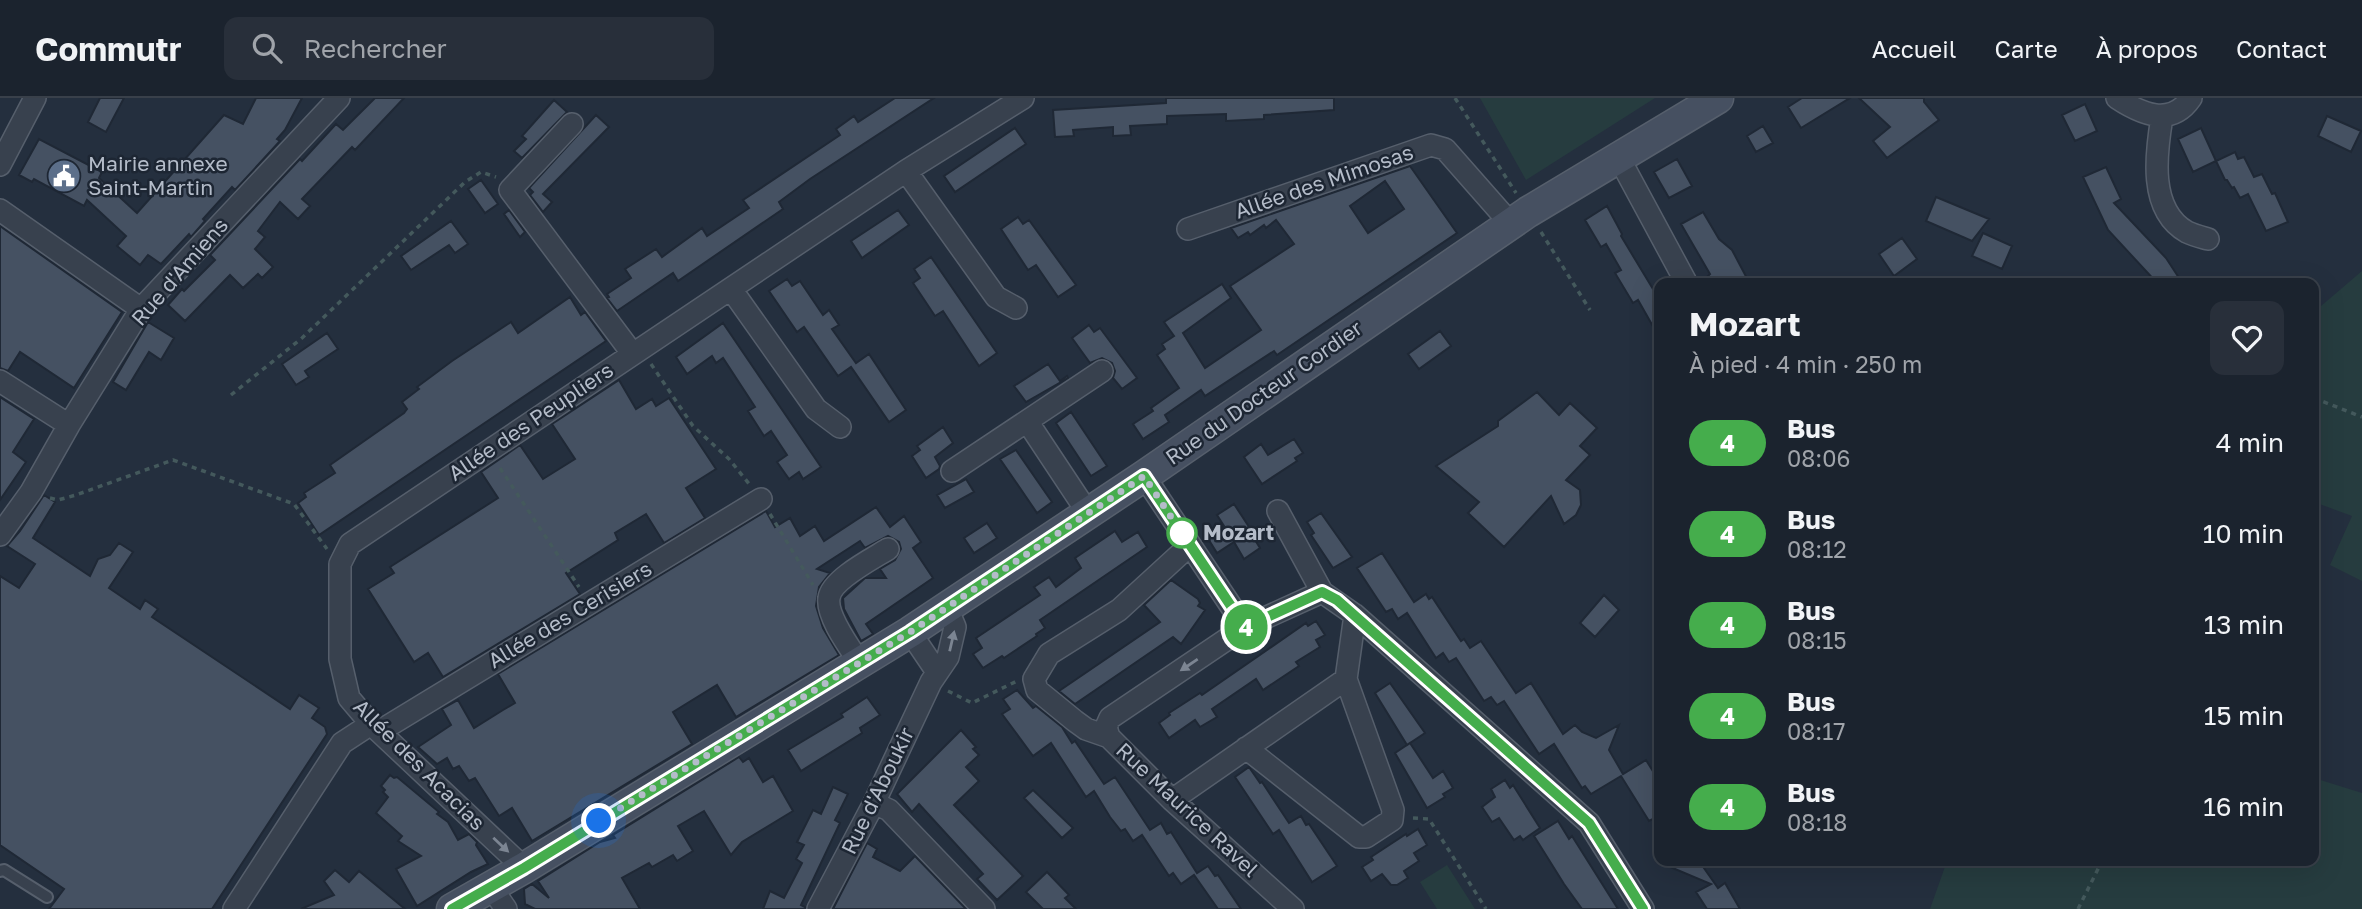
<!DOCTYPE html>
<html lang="fr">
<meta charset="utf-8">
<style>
:root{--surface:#1b232e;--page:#282f3a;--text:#f1f3f6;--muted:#a0a4aa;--line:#39404a}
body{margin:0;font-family:"Golos Text",sans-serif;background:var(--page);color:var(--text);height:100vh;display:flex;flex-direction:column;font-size:26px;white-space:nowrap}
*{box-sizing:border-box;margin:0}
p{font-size:23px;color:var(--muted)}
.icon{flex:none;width:38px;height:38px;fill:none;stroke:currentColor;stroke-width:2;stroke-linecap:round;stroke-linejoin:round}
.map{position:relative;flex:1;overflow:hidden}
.drawer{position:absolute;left:1654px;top:180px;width:665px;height:588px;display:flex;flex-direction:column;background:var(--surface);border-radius:14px;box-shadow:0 7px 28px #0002,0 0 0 2px var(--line)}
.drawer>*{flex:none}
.badge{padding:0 14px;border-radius:23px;font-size:24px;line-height:46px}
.you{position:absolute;width:35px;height:35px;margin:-18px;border:5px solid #fff;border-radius:50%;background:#1a73e8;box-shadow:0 0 0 10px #1a73e833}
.map>.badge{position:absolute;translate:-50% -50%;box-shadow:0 0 0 4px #fff}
.round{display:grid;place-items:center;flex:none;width:74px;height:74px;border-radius:14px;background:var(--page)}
.head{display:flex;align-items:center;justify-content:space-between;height:119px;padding:0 35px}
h1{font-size:33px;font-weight:700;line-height:52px}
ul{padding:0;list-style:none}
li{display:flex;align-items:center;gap:21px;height:91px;padding:0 35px}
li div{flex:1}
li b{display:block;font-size:26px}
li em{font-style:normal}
li .badge{min-width:77px;font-weight:700;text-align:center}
header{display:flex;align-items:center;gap:42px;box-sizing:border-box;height:98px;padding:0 35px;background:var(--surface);border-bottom:2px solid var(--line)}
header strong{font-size:33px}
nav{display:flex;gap:38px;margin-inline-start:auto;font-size:24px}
.search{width:490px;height:63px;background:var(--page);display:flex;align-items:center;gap:18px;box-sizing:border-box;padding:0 24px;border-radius:14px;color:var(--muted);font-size:26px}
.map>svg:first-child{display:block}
</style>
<header>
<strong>Commutr</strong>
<div class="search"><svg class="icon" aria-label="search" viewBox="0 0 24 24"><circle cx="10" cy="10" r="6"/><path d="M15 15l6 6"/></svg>Rechercher</div>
<nav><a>Accueil</a><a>Carte</a><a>À propos</a><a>Contact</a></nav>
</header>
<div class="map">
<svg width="2362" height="811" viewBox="0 0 2362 811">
<rect width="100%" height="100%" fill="#242f3e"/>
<path fill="#263c3f" d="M 1480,0 L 1655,0 L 1526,82 Z
M 2362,173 L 2362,483 L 2330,467 L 2352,418 L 2314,404 L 2314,214 Z
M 2314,680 L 2362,695 L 2362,811 L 1930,811 L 1947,763 L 2314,763 Z
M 1447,767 L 1475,811 L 1437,811 L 1420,784 Z"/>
<path fill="#455162" stroke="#1f2835" stroke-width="2" fill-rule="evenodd" d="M 100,0 L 124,0 L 106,34 L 88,24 Z
M 256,0 L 302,0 L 285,32 L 277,41 L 280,43 L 235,92 L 232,89 L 203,121 L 205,123 L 191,139 L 189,136 L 161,166 L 148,157 L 140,167 L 117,148 L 126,138 L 87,102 L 84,108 L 34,81 L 32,84 L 19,77 L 39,41 L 102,74 L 99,80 L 137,115 L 224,17 L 243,26 Z
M 375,0 L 404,0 L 355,52 L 352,49 L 302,101 L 310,108 L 298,121 L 280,104 L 258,133 L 265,139 L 255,151 L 273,169 L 262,180 L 258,176 L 243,190 L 230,177 L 185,223 L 168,207 L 182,191 L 184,193 L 215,162 L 210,157 L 300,61 L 302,63 L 336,26 L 343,32 Z
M 895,0 L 934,0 L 810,81 L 779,104 L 783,111 L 678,183 L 673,175 L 617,213 L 607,200 L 609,199 L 607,196 L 631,180 L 625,171 L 656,151 L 662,159 L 702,130 L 707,138 L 749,110 L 743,102 L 840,37 L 836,31 L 854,18 L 858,24 Z
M 1166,0 L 1334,0 L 1334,12 L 1264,17 L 1264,21 L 1226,23 L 1226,16 L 1167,18 L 1167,26 L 1130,28 L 1131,37 L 1113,38 L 1113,29 L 1073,32 L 1074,38 L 1055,39 L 1053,12 L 1166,5 Z
M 1802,0 L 1850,0 L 1801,30 L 1788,9 Z
M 1859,0 L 1924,0 L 1924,4 L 1939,22 L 1887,60 L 1873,43 L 1890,29 Z
M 554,2 L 567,14 L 522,60 L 514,53 L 526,41 L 522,38 Z
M 2085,6 L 2097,33 L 2075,43 L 2062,17 Z
M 596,17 L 609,29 L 543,96 L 552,104 L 543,114 L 530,97 L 533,94 L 529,90 Z
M 2327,18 L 2361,33 L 2351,54 L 2318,38 Z
M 1763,28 L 1773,45 L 1756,54 L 1747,38 Z
M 1015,30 L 1026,46 L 955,94 L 944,78 Z
M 2201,30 L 2216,63 L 2193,74 L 2178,41 Z
M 2235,54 L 2238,61 L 2244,59 L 2254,79 L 2262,76 L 2272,96 L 2275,95 L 2288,124 L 2266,133 L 2248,96 L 2240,100 L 2234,89 L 2232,90 L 2227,82 L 2225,82 L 2216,63 Z
M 1677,61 L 1692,88 L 1669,100 L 1654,74 Z
M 1410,68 L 1457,135 L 1277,257 L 1274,253 L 1205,298 L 1201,292 L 1165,317 L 1169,324 L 1143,341 L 1133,326 L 1153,313 L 1151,310 L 1179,290 L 1157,257 L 1165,251 L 1162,246 L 1174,238 L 1164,224 L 1222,186 L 1231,200 L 1183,235 L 1205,270 L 1261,232 L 1230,188 L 1294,146 L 1276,122 L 1266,130 L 1264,127 L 1250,137 L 1248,134 L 1238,140 L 1231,130 ZM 1385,83 L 1404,111 L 1368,135 L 1350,108 Z
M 2106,69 L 2121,101 L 2114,105 L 2166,160 L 2183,186 L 2158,186 L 2108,132 L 2083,79 Z
M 481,82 L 498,106 L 485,115 L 468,91 Z
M 1936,99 L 1989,121 L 1972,143 L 1926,123 Z
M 1607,108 L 1622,136 L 1621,138 L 1659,201 L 1659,239 L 1638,202 L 1633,205 L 1615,175 L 1621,172 L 1606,146 L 1601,149 L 1585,122 Z
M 509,112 L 525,134 L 520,139 L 504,116 Z
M 898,112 L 909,127 L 862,160 L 851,143 Z
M 1703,114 L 1719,141 L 1732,152 L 1750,186 L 1700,186 L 1710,176 L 1681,126 Z
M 1018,119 L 1023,126 L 1029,122 L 1076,187 L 1058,199 L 1036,167 L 1028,172 L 1001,131 Z
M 451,123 L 468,146 L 455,155 L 449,147 L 411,172 L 401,158 Z
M 0,128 L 122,214 L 74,290 L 20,254 L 8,273 L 0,270 Z
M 1983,135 L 2012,148 L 2002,171 L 1972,158 Z
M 1902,140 L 1917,161 L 1894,178 L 1879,156 Z
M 931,159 L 997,255 L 979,268 L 943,213 L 935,218 L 913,185 L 920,180 L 914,171 Z
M 787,181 L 792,188 L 800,183 L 823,217 L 829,212 L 839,227 L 832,231 L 856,265 L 869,256 L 906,312 L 889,324 L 851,269 L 838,278 L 804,229 L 797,234 L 769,193 Z
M 570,199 L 581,217 L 585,214 L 606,243 L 319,437 L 298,405 L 306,399 L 304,395 L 335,375 L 330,367 L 404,315 L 407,311 L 402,304 L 419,291 L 417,289 L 452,263 L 511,224 L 518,235 Z
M 148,224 L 174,240 L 161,262 L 149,254 L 126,292 L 113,284 Z
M 723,225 L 821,369 L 803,381 L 799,374 L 789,381 L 777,364 L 787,357 L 771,333 L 764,338 L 748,313 L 755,309 L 723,260 L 716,265 L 712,258 L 687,276 L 676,259 Z
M 1089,227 L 1094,234 L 1100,230 L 1137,280 L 1122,291 L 1113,280 L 1115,273 L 1112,265 L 1102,260 L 1090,265 L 1072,240 Z
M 1440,233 L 1451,248 L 1419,271 L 1408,256 Z
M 327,235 L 338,251 L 305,273 L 309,279 L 296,287 L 282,266 Z
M 1048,266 L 1060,283 L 1067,278 L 1068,280 L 1026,304 L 1014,288 Z
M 619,282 L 636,311 L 652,301 L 656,308 L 669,300 L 716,371 L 686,390 L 705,420 L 664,445 L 646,416 L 615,435 L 618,442 L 566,475 L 580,496 L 443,579 L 428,555 L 414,564 L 368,491 L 394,475 L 390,469 L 498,400 L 481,374 L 520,347 L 543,381 L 575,361 L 552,326 Z
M 1537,294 L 1559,317 L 1570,305 L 1597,330 L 1580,348 L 1590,357 L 1566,382 L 1580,392 L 1581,407 L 1576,417 L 1564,426 L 1551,398 L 1504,449 L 1468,415 L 1479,404 L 1436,368 L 1498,328 L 1498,323 Z
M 0,299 L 34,321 L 13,354 L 26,364 L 0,402 Z
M 1071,314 L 1107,368 L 1091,378 L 1056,325 Z
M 943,329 L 953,345 L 935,359 L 940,368 L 939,371 L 926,380 L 912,358 L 920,352 L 917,348 Z
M 1294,341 L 1303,355 L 1295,360 L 1297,363 L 1262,386 L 1244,359 L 1261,346 L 1268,357 Z
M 1016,352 L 1052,404 L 1037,415 L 1000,361 Z
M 966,381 L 974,394 L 945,410 L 937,397 Z
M 44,397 L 55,404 L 33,440 L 90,478 L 98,461 L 110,457 L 119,445 L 133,454 L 109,490 L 140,511 L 145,502 L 158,511 L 152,519 L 290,611 L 299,597 L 319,610 L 312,620 L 325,629 L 327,636 L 212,811 L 49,811 L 64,791 L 0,747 L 0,478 L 19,490 L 35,466 L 7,448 L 20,433 Z
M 1234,406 L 1257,441 L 1255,442 L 1260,450 L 1244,461 L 1234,444 L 1217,455 L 1207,439 L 1224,428 L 1217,417 Z
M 876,409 L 890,429 L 904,418 L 921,444 L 913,450 L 933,480 L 866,526 L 873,536 L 861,543 L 844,511 L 843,500 L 865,480 L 886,480 L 880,471 L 895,462 L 901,451 L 899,444 L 888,438 L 865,450 L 860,443 L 817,471 L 830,475 L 819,489 L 816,508 L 823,530 L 839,557 L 736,619 L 717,587 L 673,614 L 692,646 L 532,743 L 512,710 L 499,718 L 475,680 L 469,683 L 459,668 L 453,671 L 447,660 L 437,666 L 418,649 L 451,627 L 442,611 L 458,602 L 474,630 L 503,612 L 515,605 L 498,576 L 766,413 L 775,429 L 790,420 L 800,438 L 815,428 L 824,443 Z
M 1321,415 L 1352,459 L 1333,470 L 1311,437 L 1314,435 L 1307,424 Z
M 987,425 L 997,440 L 974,455 L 964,440 Z
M 1115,433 L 1122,444 L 1138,434 L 1147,449 L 1040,522 L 1045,530 L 1036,536 L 1037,538 L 1004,560 L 1002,558 L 983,570 L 973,556 L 982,550 L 976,540 L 1040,497 L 1034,489 L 1049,479 L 1056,489 L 1081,470 L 1075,460 Z
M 1382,455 L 1414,504 L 1426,496 L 1429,501 L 1432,499 L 1461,543 L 1464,541 L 1470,550 L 1481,543 L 1516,595 L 1531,585 L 1563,636 L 1575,627 L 1582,634 L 1596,640 L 1619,627 L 1609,652 L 1623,676 L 1646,662 L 1659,683 L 1659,718 L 1649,723 L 1621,678 L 1591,696 L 1585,688 L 1582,690 L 1554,646 L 1539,656 L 1504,603 L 1497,607 L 1491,599 L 1484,603 L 1456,560 L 1449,564 L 1443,555 L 1436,560 L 1407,515 L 1398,521 L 1392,511 L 1386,514 L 1357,470 Z
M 1171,482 L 1198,501 L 1200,505 L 1198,508 L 1205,512 L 1181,546 L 1173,539 L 1075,606 L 1059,593 L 1160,524 L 1144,507 Z
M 1604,497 L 1619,512 L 1595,539 L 1580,525 Z
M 1316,523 L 1325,537 L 1316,542 L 1320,549 L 1296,564 L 1299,568 L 1263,592 L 1256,581 L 1212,611 L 1217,619 L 1200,629 L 1195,622 L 1169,640 L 1159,625 L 1170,617 L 1169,615 L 1200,595 L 1202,597 L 1306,525 L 1308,528 Z
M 1390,585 L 1425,635 L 1407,647 L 1375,595 Z
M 1017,592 L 1033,610 L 1036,608 L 1062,629 L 1072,645 L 1075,643 L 1104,686 L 1115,679 L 1150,732 L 1161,725 L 1167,736 L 1171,734 L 1197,775 L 1208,768 L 1215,778 L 1218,777 L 1241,811 L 1218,811 L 1194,777 L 1181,786 L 1173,775 L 1169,778 L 1142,737 L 1133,743 L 1125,731 L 1121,733 L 1110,719 L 1094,693 L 1086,699 L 1051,645 L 1033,658 L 1002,616 L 1010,611 L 1003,601 Z
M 867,599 L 880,617 L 860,630 L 862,635 L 801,673 L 788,652 L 843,619 L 841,616 Z
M 961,632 L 976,649 L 973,651 L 979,657 L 966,669 L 979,683 L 954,707 L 1023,778 L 997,802 L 977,781 L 983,776 L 919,706 L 912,714 L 897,696 Z
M 1410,645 L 1433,680 L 1443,673 L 1453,690 L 1443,696 L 1445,699 L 1427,710 L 1395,655 Z
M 739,659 L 743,664 L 749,660 L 763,684 L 773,678 L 793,713 L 742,744 L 731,757 L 704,713 L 678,728 L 693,753 L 677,763 L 673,757 L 652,769 L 649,765 L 622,780 L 640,811 L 535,811 L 525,806 L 524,791 L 532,786 L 549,800 L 538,783 L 600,744 L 615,740 L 613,737 Z
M 1249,669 L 1260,685 L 1262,684 L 1289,725 L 1301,718 L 1306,727 L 1309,726 L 1337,768 L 1312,784 L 1279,732 L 1273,736 L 1235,679 Z
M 390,677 L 394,680 L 397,679 L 439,714 L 437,716 L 448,724 L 458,742 L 469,736 L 477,744 L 476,747 L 488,766 L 471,774 L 417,808 L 396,771 L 421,758 L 398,743 L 402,738 L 376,715 L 388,699 L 383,694 L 385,692 L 381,688 Z
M 1505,682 L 1510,690 L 1513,687 L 1540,730 L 1523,742 L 1520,738 L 1514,742 L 1499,720 L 1492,724 L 1482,709 L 1495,699 L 1491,691 Z
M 833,689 L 848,696 L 835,722 L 840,725 L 801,807 L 805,809 L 805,811 L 763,811 L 770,793 L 784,800 L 802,765 L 796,761 L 804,747 L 797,744 L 813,712 L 821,716 Z
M 1033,692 L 1073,730 L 1062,740 L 1024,700 Z
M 1558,723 L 1569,741 L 1572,738 L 1618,811 L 1582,811 L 1564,786 L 1534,738 Z
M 1418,731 L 1427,747 L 1414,755 L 1419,763 L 1404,773 L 1408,780 L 1397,787 L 1391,787 L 1382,776 L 1371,783 L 1362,769 L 1373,762 L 1371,759 L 1406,736 L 1407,738 Z
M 867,745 L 877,751 L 873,759 L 900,773 L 915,758 L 966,811 L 833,811 Z
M 1656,763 L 1699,763 L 1718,790 L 1725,785 L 1740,811 L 1707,811 L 1696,794 L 1711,786 Z
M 335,772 L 349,784 L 359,773 L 405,811 L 301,811 L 334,797 L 324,783 Z
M 1047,774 L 1069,797 L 1065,800 L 1076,811 L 1043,811 L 1026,794 Z"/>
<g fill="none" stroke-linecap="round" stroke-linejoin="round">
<defs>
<path id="lane" d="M 0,773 L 4,772 L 47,799"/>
<path id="street" d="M 2117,0 C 2141,16 2171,29 2191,0
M 2162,19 C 2156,55 2148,112 2187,134 C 2193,137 2201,139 2208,141
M 572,26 L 510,92 L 632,255
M 1619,60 L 1687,186
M 0,67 L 35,0
M 906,73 L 996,199 L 1016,210
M 0,112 L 141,211
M 1188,131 L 1431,47 L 1445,51 L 1511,126
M 731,191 L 816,311 L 840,329
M 0,283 L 69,327
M 1027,323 L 1088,415
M 952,373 L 1102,273
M 1144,378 L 1245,529
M 1278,413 L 1322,494
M 0,437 L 31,394 L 69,327 L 141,211 L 339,0
M 1190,447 L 1119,512 L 1049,556 L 1034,581 L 1037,592 L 1075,623 L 1086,631 L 1109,639 L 1172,702 L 1293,811
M 1322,494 L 1355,517 L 1589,725 L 1643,811
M 910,534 L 937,574
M 860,565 C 850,550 826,518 829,500 C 831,482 872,461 888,451
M 380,633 L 761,401
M 1109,639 L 1106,629 L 1110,620 L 1245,529 L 1322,494
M 1246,650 L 1359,739 L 1366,739 L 1392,722 L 1393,712 L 1346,581
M 1172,702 L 1346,581 L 1355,517
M 874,705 L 889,712 L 984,811
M 524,770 L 371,626 L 349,600 L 340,561 L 340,466 L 350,446 L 906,73 L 1023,0
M 491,789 L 506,811
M 234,811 L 342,645 L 371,626
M 818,811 L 874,705 L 931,584 L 948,559 L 955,529 L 947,510"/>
<path id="secondary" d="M 452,811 L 524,770 L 910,534 L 1144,378 L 1528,114 L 1718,0"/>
</defs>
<use href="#lane" stroke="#565f6c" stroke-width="14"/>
<use href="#street" stroke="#565f6c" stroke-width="24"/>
<use href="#secondary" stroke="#565f6c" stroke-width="33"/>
<path stroke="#44595c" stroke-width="3.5" stroke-dasharray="5 5" stroke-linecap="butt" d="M 1455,0 L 1516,95
M 1541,134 L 1590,212
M 651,266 L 693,328 L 729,361 L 750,387
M 231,297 L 302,240 L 465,84 L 481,74 L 496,79
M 2314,300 L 2362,319
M 500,370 L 579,489
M 50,400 L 58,402 L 76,397 L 173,362 L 294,406 L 327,451
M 770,416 L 813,487
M 948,593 L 972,605 L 1017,583
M 1413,720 L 1429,721 L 1486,811
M 2078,811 L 2102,763"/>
<use href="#lane" stroke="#38414e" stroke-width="10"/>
<use href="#street" stroke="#38414e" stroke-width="21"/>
<use href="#secondary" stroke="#465061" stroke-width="30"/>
</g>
<defs><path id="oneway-solid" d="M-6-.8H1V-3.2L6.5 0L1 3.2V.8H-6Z" transform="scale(1.75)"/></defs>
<g fill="#7c8592">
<use href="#oneway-solid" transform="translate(952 543) rotate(-77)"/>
<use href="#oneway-solid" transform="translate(1189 567) rotate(146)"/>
<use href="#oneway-solid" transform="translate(501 747) rotate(43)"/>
</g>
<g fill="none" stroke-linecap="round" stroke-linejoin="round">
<defs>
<path id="line" d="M 452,811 L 524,770 L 910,534 L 1144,378 L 1245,529 L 1322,494 L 1337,502 L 1589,725 L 1643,811"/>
</defs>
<use href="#line" stroke="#fff" stroke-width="16"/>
<use href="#line" stroke="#45ad4c" stroke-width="10"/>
<path stroke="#b4bcc9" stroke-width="7" stroke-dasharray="0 12.6" d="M 599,723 L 910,534 L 1144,378 L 1185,440 L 1182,435"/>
</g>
<defs>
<symbol id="civic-disc" viewBox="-11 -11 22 22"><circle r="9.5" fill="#5c6f8a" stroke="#1d2633"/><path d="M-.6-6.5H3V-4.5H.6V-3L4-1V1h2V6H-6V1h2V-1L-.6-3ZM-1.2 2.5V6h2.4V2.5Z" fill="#fff"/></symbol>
</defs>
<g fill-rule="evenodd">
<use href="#civic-disc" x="45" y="59" width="38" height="38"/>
</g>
<circle fill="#fff" stroke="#45ad4c" stroke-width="3.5" cx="1182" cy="435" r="14"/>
<g text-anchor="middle" stroke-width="5" stroke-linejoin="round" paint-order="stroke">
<g font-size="21" fill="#b4bcc9" stroke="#1d2633" text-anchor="start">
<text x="88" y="73">Mairie annexe<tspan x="88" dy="24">Saint-Martin</tspan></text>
</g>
<g font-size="21" fill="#b4bcc9" stroke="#1d2633">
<text transform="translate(1324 84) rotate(-19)" y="7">Allée des Mimosas</text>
<text transform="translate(180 174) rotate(-49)" y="7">Rue d'Amiens</text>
<text transform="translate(1264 295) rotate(-35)" y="7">Rue du Docteur Cordier</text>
<text transform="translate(531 324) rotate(-34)" y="7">Allée des Peupliers</text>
<text transform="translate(570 517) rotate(-31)" y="7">Allée des Cerisiers</text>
<text transform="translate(419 667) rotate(45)" y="7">Allée des Acacias</text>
<text transform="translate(878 693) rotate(-64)" y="7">Rue d'Aboukir</text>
<text transform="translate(1187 712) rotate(43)" y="7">Rue Maurice Ravel</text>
</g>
<g font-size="21" font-weight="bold" fill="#b4bcc9" stroke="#1d2633" text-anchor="start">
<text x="1203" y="442">Mozart</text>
</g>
</g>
</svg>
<div class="you" style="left:599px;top:723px"></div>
<b class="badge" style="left:1246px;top:529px;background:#45ad4c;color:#fff">4</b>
<section class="drawer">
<div class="head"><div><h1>Mozart</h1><p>À pied · 4 min · 250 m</p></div><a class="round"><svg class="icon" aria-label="heart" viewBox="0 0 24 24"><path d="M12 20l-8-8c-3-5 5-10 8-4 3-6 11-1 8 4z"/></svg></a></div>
<ul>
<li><span class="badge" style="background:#45ad4c;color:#fff">4</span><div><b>Bus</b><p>08:06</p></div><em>4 min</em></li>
<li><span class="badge" style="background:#45ad4c;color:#fff">4</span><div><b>Bus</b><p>08:12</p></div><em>10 min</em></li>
<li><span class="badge" style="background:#45ad4c;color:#fff">4</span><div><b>Bus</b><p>08:15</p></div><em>13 min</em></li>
<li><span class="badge" style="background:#45ad4c;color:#fff">4</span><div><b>Bus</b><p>08:17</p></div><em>15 min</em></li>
<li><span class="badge" style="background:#45ad4c;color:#fff">4</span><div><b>Bus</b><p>08:18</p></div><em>16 min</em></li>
</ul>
</section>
</div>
